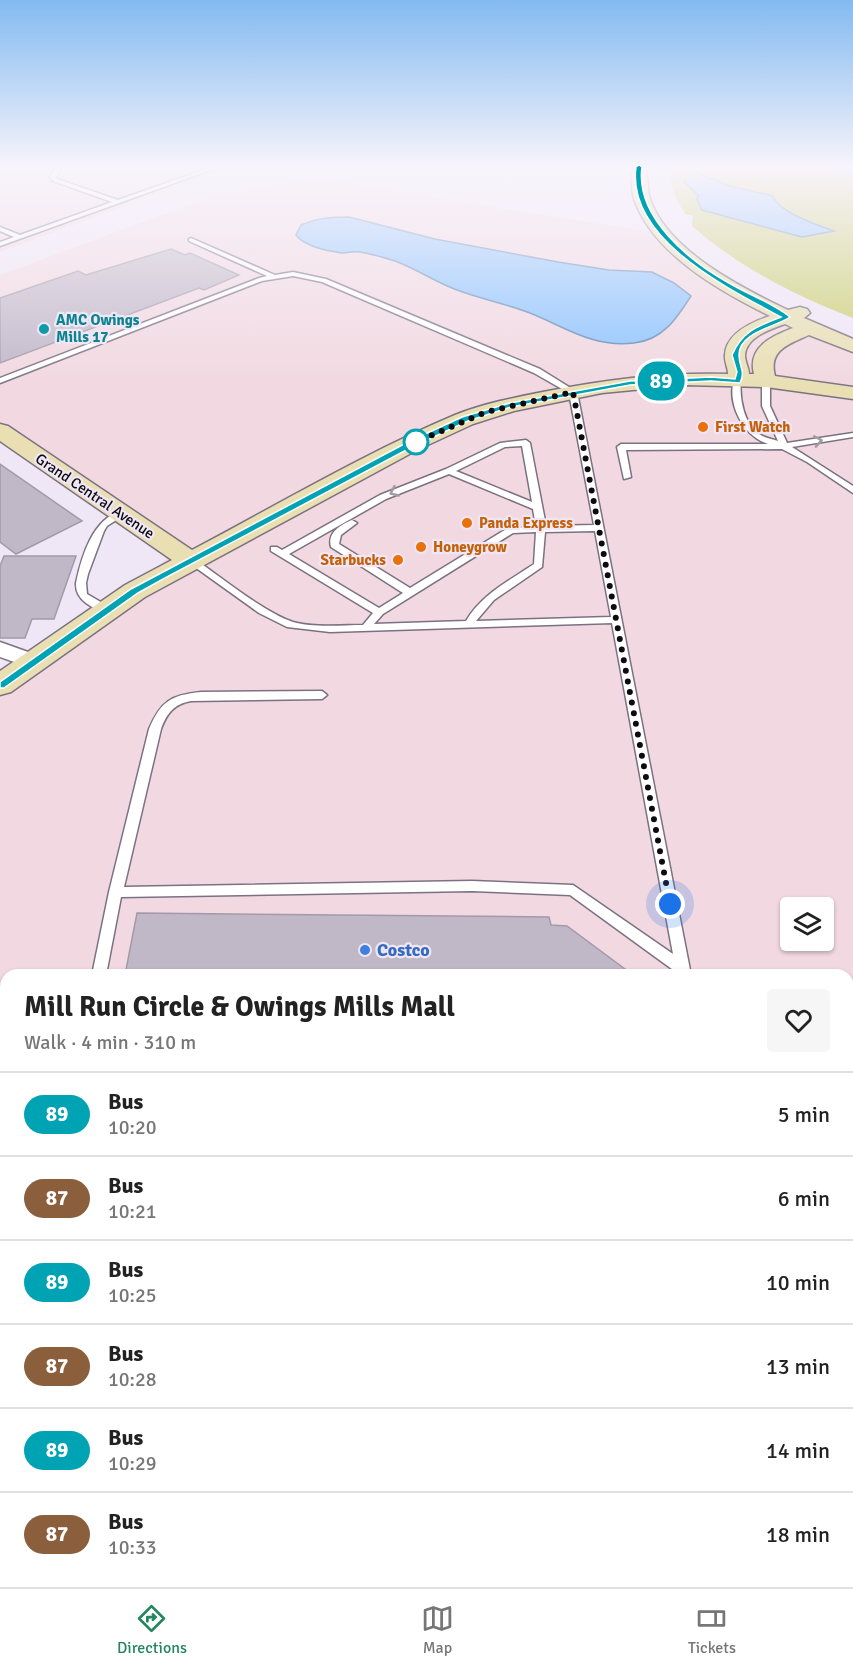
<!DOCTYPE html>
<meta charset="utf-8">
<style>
:root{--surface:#fff;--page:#f6f6f6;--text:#222;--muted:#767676;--line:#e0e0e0;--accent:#24855e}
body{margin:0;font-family:Signika,sans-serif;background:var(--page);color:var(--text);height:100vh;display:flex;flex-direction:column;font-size:22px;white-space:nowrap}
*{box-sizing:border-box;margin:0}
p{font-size:20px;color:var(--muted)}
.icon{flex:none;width:33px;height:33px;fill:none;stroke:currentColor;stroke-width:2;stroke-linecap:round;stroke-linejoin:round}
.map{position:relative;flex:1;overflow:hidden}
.drawer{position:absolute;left:0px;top:969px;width:854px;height:618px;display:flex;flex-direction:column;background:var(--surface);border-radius:18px 18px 0 0;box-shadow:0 2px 4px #0004}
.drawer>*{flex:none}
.badge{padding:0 12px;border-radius:20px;font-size:21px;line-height:39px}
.buttons{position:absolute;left:780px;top:897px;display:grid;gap:12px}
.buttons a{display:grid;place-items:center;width:54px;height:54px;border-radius:6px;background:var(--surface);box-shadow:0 2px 4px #0004;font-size:30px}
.you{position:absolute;width:30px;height:30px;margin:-15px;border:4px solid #fff;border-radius:50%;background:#1a73e8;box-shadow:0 0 0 9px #1a73e833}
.map>.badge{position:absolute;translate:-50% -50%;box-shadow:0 0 0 3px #fff}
.round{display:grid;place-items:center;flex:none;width:63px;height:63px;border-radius:6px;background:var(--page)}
.headline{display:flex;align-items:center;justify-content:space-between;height:102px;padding:0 24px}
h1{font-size:28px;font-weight:800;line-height:45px}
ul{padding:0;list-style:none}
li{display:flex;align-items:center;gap:18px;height:84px;padding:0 24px;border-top:2px solid var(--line)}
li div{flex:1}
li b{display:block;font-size:22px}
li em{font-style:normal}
li .badge{min-width:66px;font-weight:700;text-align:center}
.tabs{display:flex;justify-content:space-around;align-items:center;height:84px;border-top:2px solid var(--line);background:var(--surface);font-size:16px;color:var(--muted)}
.tabs a{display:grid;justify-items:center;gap:3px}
.tabs .selected{color:var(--accent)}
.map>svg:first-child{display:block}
</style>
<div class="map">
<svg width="853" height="1587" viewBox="0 0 853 1587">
<rect width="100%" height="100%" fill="#efe6f6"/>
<path fill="#f2d8e0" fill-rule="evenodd" d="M 0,167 L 232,167 L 0,252 Z
M 315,178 L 656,233 L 673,250 L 853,349 L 853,1587 L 0,1587 L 0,670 L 122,586 L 160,565 L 167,558 L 157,547 L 0,441 L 0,275 L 213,196 ZM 790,908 L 824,908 L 824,940 L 790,940 ZM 6,975 L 848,975 L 848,1581 L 6,1581 Z"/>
<path fill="#cacf72" d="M 670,167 L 853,167 L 853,318 C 794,295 740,268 692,226 L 693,215 L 686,215 C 676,200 669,186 670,167 Z"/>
<path fill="#8cc3fe" stroke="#668cb7" stroke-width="1.5" d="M 697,173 L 730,186 L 773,196 C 779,213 818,225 834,231 L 802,237 L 702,210 L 697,200 L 698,195 L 684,182 Z
M 349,217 L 435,239 L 558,262 L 609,270 L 652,272 L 674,283 L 691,296 C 677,318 663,340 634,343 C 593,348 565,327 530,313 C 507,304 481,299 457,290 C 435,282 417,269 395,261 C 383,257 371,254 360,252 C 354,251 348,253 342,253 C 328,251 304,246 296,235 L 301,225 C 317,218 332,217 349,217 Z"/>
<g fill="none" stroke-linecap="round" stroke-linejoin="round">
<path fill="#8cc3fe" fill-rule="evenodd" d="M 830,167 L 853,167 L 853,176 L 833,172 Z"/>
</g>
<path fill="#c0b7c7" stroke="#a39aa9" stroke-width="1.5" d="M 171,249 L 185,255 L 190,253 L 239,275 L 204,290 L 199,288 L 0,363 L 0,298 L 78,271 L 86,275 Z
M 0,464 L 82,521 L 16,554 L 0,542 Z
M 4,556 L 76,556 L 54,619 L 32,619 L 25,638 L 0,638 L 0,566 Z
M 137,913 L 549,917 L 551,925 L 567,926 L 633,975 L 125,975 Z"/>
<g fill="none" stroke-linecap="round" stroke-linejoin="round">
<defs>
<path id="lane" d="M 57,167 L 63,167 L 56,177 L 57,179 L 118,200 L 212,167 L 219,167 L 0,246 L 0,242 L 14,237 L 0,231 L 0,227 L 20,235 L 112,202 L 53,181 L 50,177 Z
M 191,238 L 275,275 L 293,272 L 326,279 L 540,369 L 577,392 L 691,975 L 677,975 L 676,972 L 570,895 L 472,891 L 121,897 L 106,975 L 92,975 L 109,892 L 149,729 C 161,701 171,695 201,692 L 322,691 L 327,695 L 322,699 L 191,701 C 174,704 167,713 161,729 L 124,887 L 472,881 L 573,885 L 673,954 L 612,623 L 330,632 L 287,627 L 259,613 L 185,560 L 187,558 L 193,558 C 220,576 263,612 293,622 C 313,628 342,625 363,625 L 373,613 L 271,551 L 271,547 L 277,547 L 282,550 L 380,495 L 446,469 L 500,443 L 526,440 L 530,443 L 546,526 L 594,525 L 569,393 L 534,373 L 322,282 L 293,276 L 262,281 L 0,383 L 0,378 L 259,278 L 267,276 L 189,241 L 189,239 ZM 522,446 L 532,502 L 456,471 L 505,447 ZM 449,474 L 533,509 L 536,527 L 508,528 L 410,588 L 339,544 L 341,535 L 357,523 L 352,520 C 340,525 327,533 331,547 L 403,593 L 379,608 L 289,554 L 386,499 ZM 595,531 L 611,617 L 476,621 L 494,600 L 542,567 L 545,532 ZM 536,532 L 534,564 C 509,581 482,594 466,621 L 374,624 L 383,614 L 513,533 Z
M 734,379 L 741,381 C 739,398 744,424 759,434 C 765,438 772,439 778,441 L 762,406 L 762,381 L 766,379 L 770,381 L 770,406 L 787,443 L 853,433 L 853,437 L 792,447 L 853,486 L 853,493 L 807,462 L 782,449 L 626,450 L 631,477 L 624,479 L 617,447 L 621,444 L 768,444 C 743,436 727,404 734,379 Z
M 121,510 L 126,513 L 124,515 L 107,526 L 104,531 L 88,574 L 86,583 L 87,594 L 111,608 L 112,610 L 107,613 C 92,608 75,600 76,583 C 82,555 92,521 121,510 Z
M 6,1419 L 6,1464 L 0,1466 L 0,1421 Z
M 788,1581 L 808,1581 L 810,1587 L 790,1587 Z"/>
<path id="street" d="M 0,642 L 42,657 L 45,662 L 42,667 L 34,669 L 0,657 Z"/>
<path id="secondary" d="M 632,167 L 646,167 C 648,177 647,189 650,199 C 668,251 742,288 788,310 L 800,307 L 807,309 L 810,313 L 804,318 L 853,339 L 853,352 L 809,335 C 789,344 768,350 775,376 L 853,387 L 853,399 L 766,387 L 685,385 L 602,393 L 514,411 L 473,424 L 417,450 L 145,597 L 11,692 L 0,695 L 0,671 L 125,585 L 172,560 L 0,441 L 0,424 L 8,426 L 192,550 C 279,504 365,453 455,415 C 485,403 517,397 548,391 C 608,379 667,372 728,374 C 728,367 724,361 725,355 C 726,333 752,322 770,316 C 721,292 653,254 634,199 C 631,190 632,176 632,167 ZM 785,324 L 793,328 C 772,336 747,347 754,374 L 749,374 C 749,368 745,362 745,355 C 746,337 771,329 785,324 Z"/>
</defs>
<use href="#lane" stroke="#7b7281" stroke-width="3"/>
<use href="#street" stroke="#7b7281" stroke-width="3"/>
<use href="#secondary" stroke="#7b7281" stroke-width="3"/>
<use href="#lane" fill="#fff" fill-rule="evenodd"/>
<use href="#street" fill="#fff" fill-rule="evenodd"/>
<use href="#secondary" fill="#e9dfb3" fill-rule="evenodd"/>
</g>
<defs><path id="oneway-chevron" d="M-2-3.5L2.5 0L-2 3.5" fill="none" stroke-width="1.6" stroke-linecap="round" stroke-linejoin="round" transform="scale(1.5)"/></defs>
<g stroke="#9f9d9f">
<use href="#oneway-chevron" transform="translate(818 441) rotate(-9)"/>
<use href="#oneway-chevron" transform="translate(394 492) rotate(155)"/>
</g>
<linearGradient id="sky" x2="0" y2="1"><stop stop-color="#83baf1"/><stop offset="0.43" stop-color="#f8f4fb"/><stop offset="1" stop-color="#f8f4fb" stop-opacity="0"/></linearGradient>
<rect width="853" height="389" fill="url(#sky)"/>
<path fill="#00a3b4" stroke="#fff" stroke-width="1.5" d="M 639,165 L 642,167 C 635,217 689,261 729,283 C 749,295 773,303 790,317 C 776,327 739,332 739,355 C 739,367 746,371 740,383 L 711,381 L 630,385 L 511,407 L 468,421 L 412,447 L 165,578 L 138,593 L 4,688 L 0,688 L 0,682 L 131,589 L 406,443 L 462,417 L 510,403 L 630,381 L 711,377 L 735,379 L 737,372 L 732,355 C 742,331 758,326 781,317 C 729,289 626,239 636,167 Z"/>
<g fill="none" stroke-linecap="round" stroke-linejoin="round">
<path stroke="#0e0b10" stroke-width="6" stroke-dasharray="0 10.8" d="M 416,442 L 409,445 L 486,412 L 573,392 L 670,904"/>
</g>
<circle fill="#0f9aa8" stroke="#efe6f6" stroke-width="2" cx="44" cy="329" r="6"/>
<g fill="#e8710a" stroke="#efe6f6" stroke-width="2">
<circle cx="703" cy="427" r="6"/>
<circle cx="467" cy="523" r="6"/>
<circle cx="421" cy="547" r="6"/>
<circle cx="398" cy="560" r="6"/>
</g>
<circle fill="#fff" stroke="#00a3b4" stroke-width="3" cx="416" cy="442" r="12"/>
<circle fill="#3f7fe0" stroke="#efe6f6" stroke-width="2" cx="365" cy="950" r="6"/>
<g text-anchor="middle" stroke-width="4.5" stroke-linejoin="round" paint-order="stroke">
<g font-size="15" font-weight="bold" fill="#0d838f" stroke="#efe6f6" text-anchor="start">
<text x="56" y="325">AMC Owings<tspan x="56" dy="17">Mills 17</tspan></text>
</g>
<g font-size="15" font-weight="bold" fill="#c56008" stroke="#efe6f6" text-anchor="start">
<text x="715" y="432">First Watch</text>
<text x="479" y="528">Panda Express</text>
<text x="433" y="552">Honeygrow</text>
<text x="386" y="565" text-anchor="end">Starbucks</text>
</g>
<g font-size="15" fill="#0e0b10" stroke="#efe6f6">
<text transform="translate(95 496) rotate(34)" y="5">Grand Central Avenue</text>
</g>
<g font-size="18" font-weight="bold" fill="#366cbe" stroke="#efe6f6" text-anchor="start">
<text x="377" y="956">Costco</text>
</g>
</g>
</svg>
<div class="buttons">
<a><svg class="icon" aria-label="layers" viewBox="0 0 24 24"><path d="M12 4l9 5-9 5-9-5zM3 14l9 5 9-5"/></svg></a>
</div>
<div class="you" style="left:670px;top:904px"></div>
<b class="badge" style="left:661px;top:381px;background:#00a3b4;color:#fff">89</b>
<section class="drawer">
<div class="headline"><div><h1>Mill Run Circle &amp; Owings Mills Mall</h1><p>Walk · 4 min · 310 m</p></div><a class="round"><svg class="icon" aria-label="heart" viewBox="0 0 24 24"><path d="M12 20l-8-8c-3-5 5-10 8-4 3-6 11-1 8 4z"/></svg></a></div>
<ul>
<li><span class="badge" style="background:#00a3b4;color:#fff">89</span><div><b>Bus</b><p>10:20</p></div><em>5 min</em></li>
<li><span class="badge" style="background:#8b5e3c;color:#fff">87</span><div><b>Bus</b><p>10:21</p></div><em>6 min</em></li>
<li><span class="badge" style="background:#00a3b4;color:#fff">89</span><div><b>Bus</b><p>10:25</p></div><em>10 min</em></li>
<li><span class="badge" style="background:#8b5e3c;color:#fff">87</span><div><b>Bus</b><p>10:28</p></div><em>13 min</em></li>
<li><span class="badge" style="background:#00a3b4;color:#fff">89</span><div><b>Bus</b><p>10:29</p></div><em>14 min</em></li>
<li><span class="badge" style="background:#8b5e3c;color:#fff">87</span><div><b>Bus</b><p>10:33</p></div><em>18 min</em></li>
</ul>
</section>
</div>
<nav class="tabs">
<a class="selected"><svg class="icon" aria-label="directions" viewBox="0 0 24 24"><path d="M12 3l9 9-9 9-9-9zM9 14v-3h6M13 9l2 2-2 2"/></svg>Directions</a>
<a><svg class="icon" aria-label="map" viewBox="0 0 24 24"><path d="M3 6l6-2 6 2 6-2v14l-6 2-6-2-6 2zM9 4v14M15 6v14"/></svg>Map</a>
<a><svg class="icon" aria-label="tickets" viewBox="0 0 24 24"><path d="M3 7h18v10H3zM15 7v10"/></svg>Tickets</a>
</nav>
